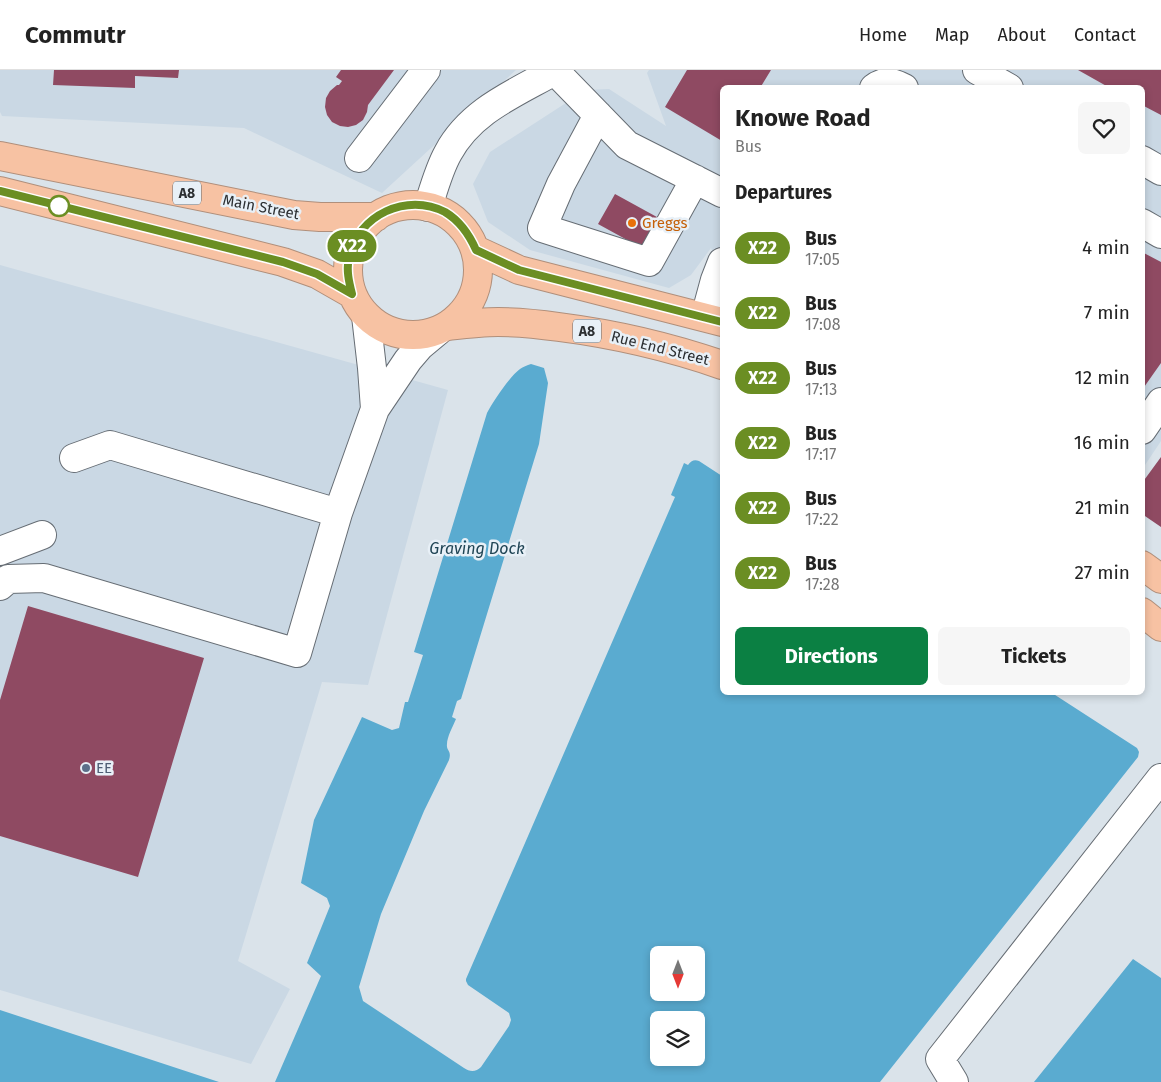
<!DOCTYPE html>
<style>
:root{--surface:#fff;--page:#f6f6f6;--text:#222;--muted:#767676;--line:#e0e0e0;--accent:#0b8043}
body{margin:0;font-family:"Fira Sans",sans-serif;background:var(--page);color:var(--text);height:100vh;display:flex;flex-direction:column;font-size:19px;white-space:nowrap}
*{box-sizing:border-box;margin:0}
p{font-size:16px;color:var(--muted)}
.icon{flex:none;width:28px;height:28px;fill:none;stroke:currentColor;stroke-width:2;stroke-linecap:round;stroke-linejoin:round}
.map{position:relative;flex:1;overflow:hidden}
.sheet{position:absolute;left:720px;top:15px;width:425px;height:610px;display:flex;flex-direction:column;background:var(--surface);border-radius:8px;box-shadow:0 2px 8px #0003}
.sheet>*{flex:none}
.badge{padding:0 10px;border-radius:16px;font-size:18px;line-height:32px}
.needle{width:32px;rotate:180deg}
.buttons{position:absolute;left:650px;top:876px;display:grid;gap:10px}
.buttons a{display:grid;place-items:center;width:55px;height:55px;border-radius:8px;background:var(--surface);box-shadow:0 2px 8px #0003;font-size:25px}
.map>.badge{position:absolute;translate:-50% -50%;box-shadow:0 0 0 2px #fff}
h2{padding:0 15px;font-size:19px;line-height:45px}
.round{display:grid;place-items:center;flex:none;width:52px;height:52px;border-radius:8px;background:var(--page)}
.summary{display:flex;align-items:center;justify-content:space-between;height:85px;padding:0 15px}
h1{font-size:24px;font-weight:700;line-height:38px}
.cta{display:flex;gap:10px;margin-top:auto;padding:10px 15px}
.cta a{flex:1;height:58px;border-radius:8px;background:var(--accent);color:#fff;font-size:20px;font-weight:700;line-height:58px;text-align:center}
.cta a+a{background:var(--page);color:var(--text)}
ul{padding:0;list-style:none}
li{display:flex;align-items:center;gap:15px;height:65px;padding:0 15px}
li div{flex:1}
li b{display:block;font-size:19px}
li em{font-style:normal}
li .badge{min-width:55px;font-weight:700;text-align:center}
header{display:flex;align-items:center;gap:30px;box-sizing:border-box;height:70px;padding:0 25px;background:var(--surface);border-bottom:1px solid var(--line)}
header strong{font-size:24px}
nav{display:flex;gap:28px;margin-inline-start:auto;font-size:18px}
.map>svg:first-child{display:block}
</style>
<header>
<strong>Commutr</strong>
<nav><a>Home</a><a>Map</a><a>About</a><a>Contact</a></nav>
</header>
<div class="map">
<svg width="1161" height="1012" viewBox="0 0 1161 1012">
<rect width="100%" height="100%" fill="#dae3ea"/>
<path fill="#cad8e4" d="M 0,0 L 516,0 L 382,123 L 244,58 L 2,46 L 0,42 Z
M 649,0 L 1161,0 L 1161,371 L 1143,398 L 1142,18 L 722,18 L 722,208 L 711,178 L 691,205 L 669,218 L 530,180 L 488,152 L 473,114 L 490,82 L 586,20 L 609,19 L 666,56 L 647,3 Z
M 0,195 L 448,320 L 368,615 L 322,612 L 238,891 L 290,919 L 251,994 L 0,920 Z"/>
<path fill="#5aabd0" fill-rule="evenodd" d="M 531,294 L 544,298 L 548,313 L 539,374 L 461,629 L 457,631 L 452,647 L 456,649 C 453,656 447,667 447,674 C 446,681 452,680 449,690 L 424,741 L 381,844 L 359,917 L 363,931 L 464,998 C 470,1002 476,1002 481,997 L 509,956 L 511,950 L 509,943 L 468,915 L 466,911 L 466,909 L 675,427 L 671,425 L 684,393 L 688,395 C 691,391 694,389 699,391 L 722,406 L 722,622 L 1052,623 L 1137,678 L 1139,682 L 1138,687 L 880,1012 L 275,1012 L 321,906 L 307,893 L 330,836 L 327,828 L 301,813 L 314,750 L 362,647 L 392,660 L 399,658 L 405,632 L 408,632 L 423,585 L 414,582 L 487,343 C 492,333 510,306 520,299 C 523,297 527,295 531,294 ZM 659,885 L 696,885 L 696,922 L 659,922 ZM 659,950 L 696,950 L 696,988 L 659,988 Z
M 1133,889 L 1161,908 L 1161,1012 L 1034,1012 Z
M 0,940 L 219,1012 L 0,1012 Z"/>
<path fill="#8f4a62" d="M 54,0 L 179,0 L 178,8 L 135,6 L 135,18 L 53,15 Z
M 341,0 L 394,0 L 368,35 L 367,42 L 363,50 L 356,55 L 348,57 L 340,56 L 332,52 L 327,45 L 325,37 L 326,28 L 330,21 L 337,15 L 339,15 L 342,11 L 336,7 Z
M 687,0 L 771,0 L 760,18 L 722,18 L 722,71 L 665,37 Z
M 1078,0 L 1161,0 L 1161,45 L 1142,35 L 1142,18 L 1110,18 Z
M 615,124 L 666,152 L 649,182 L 598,154 Z
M 1142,182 L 1161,192 L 1161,293 L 1142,320 Z
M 1161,387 L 1161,457 L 1142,444 L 1142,413 Z
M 28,536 L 204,588 L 138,807 L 0,766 L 0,630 Z"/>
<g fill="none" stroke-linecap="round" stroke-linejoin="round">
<defs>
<path id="minor" d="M 554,0 L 627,75 L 722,123
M 977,0 L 1009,18
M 874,18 C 884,10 893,12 904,18
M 598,45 L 561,114 L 542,158 L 649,192 L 695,109
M 359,88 L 426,0
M 1142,90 L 1161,101
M 428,137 C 434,118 439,99 448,83 C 471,40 516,23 556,0
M 1142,153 L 1161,164
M 366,246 L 372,298 L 375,339
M 705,247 L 715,210 L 722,192
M 1142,360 L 1161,332
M 74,388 L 110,375 L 338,443
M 0,481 L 42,465
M 0,516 L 8,509 L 44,508 L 297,583 L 338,443 L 375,339 L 408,290 L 420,276 L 438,261
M 954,1012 L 940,989 L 1161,708"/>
<path id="highway" d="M 0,86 L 294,145 L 320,147 L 376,147
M 0,121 L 283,192 L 317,204 L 352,224
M348 200a65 65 0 1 1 130 0a65 65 0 1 1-130 0Z
M 476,180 L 519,200 L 722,252
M 448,256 C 465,254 481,252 498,252 C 518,252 538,254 559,257 C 614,264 670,277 722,295
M 1142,495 L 1161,509
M 1142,542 L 1161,557"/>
</defs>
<use href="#minor" stroke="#666d74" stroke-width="30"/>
<use href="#highway" stroke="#b08f7b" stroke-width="30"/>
<use href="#minor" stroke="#fff" stroke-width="28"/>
<use href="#highway" stroke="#f7c2a3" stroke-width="28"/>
</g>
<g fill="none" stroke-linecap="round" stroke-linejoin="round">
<defs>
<path id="line" d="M 0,121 L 283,192 L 317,204 L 352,224 C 349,212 346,200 349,187 C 358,145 407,122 445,142 C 460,151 469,164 476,180 L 519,200 L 722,252"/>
</defs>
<use href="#line" stroke="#fff" stroke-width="11"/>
<use href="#line" stroke="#6b8e23" stroke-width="8"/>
</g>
<circle fill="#fff" stroke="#6b8e23" stroke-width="2.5" cx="59" cy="136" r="10"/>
<circle fill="#e8710a" stroke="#e8f0f7" stroke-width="2" cx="632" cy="153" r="5"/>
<circle fill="#5c6f8a" stroke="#e8f0f7" stroke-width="2" cx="86" cy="698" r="5"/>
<g text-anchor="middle" stroke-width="5" stroke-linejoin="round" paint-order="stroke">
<g fill="#e8f0f7" stroke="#64696d" stroke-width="1">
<rect x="173" y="111.5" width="28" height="23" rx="4"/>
<rect x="573" y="249.5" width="28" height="23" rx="4"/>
</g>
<g font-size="14" font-weight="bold" fill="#2c2f32">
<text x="187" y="128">A8</text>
<text x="587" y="266">A8</text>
</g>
<g font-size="15" fill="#2c2f32" stroke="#e8f0f7">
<text transform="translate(261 137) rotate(11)" y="5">Main Street</text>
<text transform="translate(660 278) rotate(14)" y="5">Rue End Street</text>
</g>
<g font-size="15" fill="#c56008" stroke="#e8f0f7" text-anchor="start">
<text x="642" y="158">Greggs</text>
</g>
<g font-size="15" fill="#4e5e75" stroke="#e8f0f7" text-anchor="start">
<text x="96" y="703">EE</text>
</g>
<g font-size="16" font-style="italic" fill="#204555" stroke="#e8f0f7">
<text x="477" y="484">Graving Dock</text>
</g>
</g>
</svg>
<div class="buttons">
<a><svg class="needle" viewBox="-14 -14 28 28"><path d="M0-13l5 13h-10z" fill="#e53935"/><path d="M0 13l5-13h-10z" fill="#767676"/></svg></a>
<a><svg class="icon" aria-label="layers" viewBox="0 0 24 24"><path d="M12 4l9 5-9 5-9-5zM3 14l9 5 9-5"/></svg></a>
</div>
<b class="badge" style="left:352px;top:176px;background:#6b8e23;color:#fff">X22</b>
<section class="sheet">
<div class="summary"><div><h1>Knowe Road</h1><p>Bus</p></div><a class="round"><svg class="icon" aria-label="heart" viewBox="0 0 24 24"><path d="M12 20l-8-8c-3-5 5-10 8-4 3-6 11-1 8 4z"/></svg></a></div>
<h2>Departures</h2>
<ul>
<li><span class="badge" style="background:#6b8e23;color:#fff">X22</span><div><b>Bus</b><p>17:05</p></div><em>4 min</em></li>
<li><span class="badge" style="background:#6b8e23;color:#fff">X22</span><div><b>Bus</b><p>17:08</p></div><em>7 min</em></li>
<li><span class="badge" style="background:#6b8e23;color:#fff">X22</span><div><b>Bus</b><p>17:13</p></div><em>12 min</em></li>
<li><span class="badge" style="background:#6b8e23;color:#fff">X22</span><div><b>Bus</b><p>17:17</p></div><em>16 min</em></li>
<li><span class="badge" style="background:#6b8e23;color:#fff">X22</span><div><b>Bus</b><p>17:22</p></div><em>21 min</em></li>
<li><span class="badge" style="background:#6b8e23;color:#fff">X22</span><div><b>Bus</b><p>17:28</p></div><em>27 min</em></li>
</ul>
<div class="cta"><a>Directions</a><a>Tickets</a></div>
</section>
</div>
